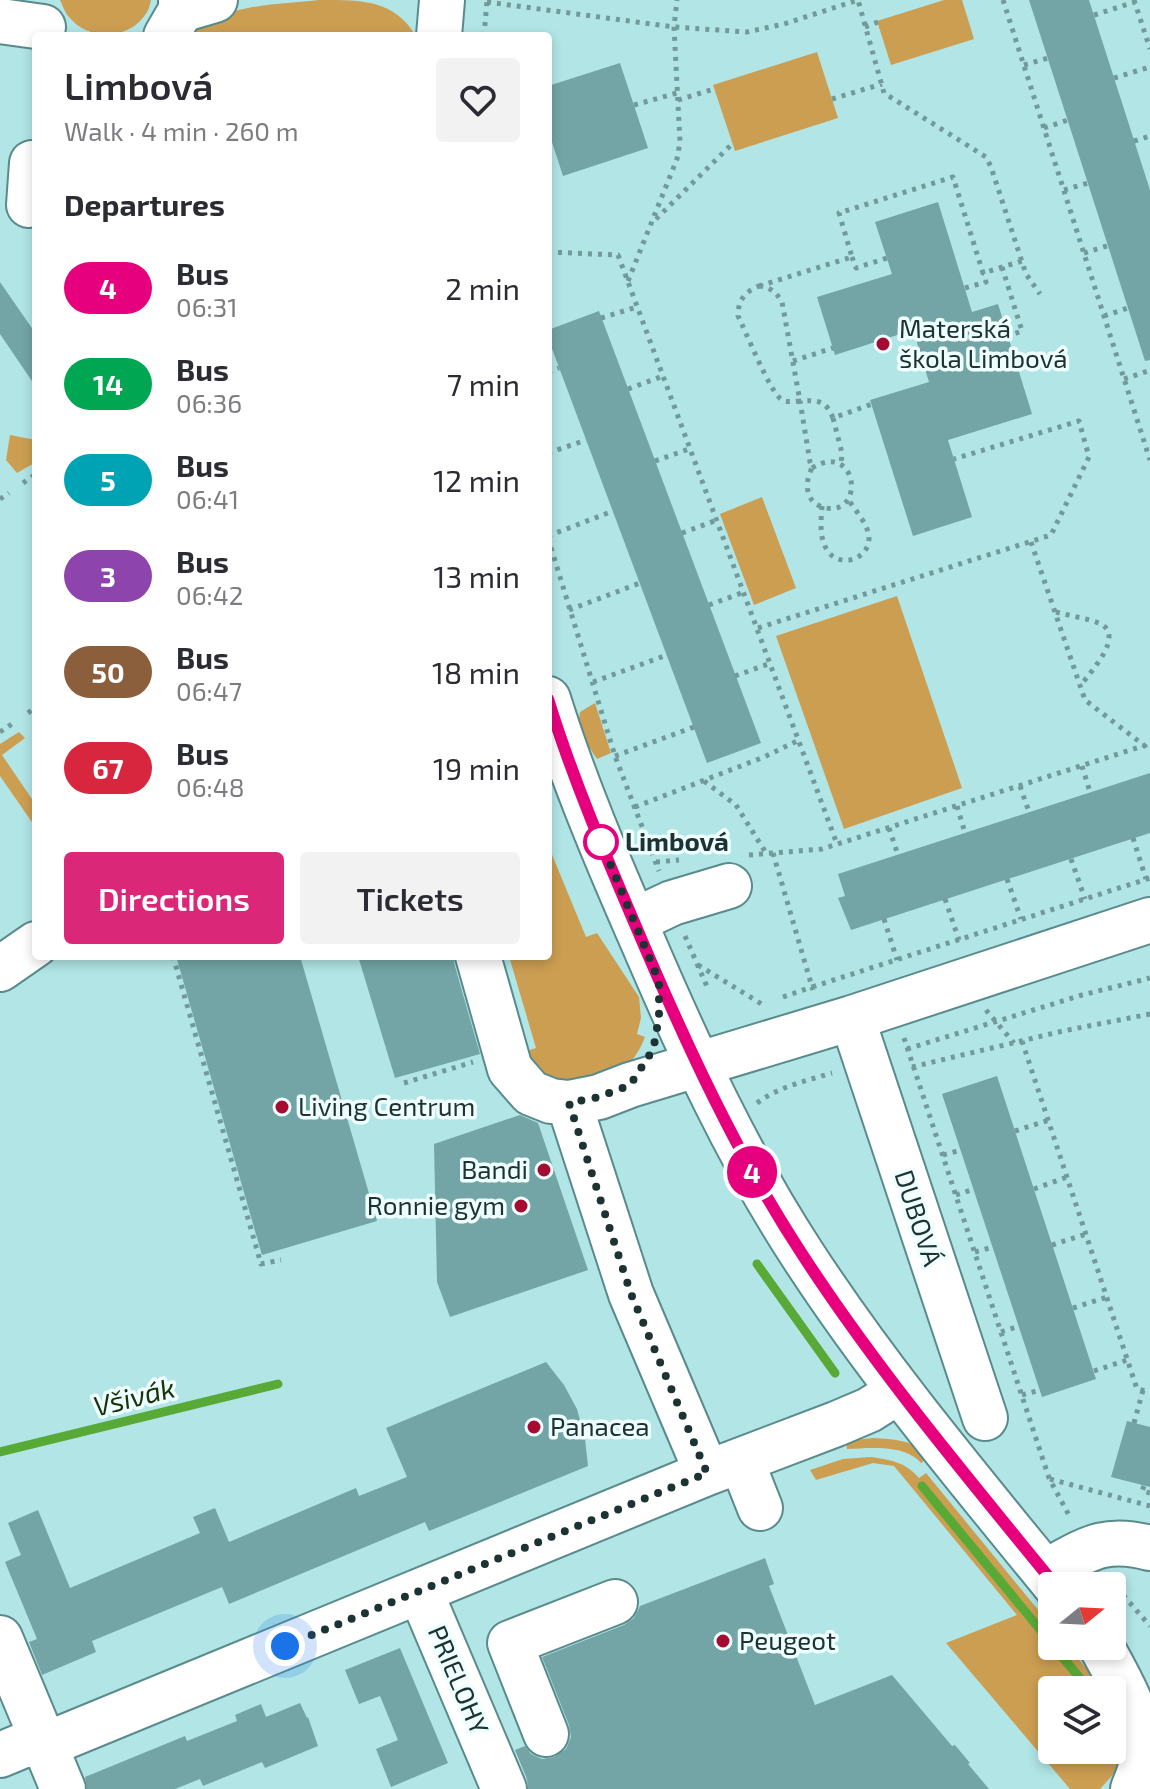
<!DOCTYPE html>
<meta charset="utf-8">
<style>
:root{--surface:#fff;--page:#f2f2f3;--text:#2b2b33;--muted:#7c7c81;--accent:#db2777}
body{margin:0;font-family:"Exo 2",sans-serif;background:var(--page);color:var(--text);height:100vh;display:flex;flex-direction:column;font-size:30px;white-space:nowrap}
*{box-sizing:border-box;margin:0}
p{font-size:26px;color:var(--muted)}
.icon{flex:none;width:44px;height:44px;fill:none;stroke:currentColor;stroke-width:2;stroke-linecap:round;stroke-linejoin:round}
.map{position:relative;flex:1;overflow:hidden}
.side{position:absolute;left:32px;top:32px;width:520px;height:928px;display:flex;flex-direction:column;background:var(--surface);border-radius:8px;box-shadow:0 4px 12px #0003}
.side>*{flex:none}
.badge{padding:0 16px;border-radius:26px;font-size:28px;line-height:52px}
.needle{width:52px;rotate:72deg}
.tools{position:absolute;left:1038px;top:1572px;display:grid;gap:16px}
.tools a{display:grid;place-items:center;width:88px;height:88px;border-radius:8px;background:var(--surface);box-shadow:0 4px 12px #0003;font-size:40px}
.you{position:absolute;width:40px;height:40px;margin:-20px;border:6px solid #fff;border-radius:50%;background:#1a73e8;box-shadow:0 0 0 12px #1a73e833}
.map>.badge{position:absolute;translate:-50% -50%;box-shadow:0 0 0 4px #fff}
h2{padding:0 32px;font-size:30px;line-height:72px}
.round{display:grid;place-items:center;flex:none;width:84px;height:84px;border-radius:8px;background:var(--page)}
.overview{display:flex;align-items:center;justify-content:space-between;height:136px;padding:0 32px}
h1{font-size:38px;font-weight:600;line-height:60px}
.primary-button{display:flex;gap:16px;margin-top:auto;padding:16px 32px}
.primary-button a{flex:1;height:92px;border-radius:8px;background:var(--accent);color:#fff;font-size:32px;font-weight:600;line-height:92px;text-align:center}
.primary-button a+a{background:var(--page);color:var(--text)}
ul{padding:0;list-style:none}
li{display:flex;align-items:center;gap:24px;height:96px;padding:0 32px}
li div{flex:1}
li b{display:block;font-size:30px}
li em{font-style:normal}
li .badge{min-width:88px;font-weight:700;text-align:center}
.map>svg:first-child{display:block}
</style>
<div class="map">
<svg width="1150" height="1789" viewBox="0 0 1150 1789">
<rect width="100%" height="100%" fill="#b1e5e6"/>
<path fill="#cc9e52" d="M 60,0 L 151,0 C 150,4 149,9 147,12 C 131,40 89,42 69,17 C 65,13 63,6 60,0 Z
M 320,0 C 364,0 394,0 416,36 L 190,36 C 223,3 276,5 320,0 Z
M 944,0 L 962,0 L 974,39 L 891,65 L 877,21 Z
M 817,52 L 838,118 L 735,151 L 713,85 Z
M 10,435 L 36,440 L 36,462 L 17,473 L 6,460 Z
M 762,497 L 796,588 L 754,605 L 720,514 Z
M 897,596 L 962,788 L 844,829 L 776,636 Z
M 595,703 L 611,753 L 597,759 C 588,745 576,730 580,712 Z
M 19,732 L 25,738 L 2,755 L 36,805 L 36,828 L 0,776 L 0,744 Z
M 548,845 L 586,937 L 597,933 L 639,997 L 641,1018 L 637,1034 L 645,1037 C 627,1084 594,1079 550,1087 L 524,1052 L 536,1048 L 509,956 L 548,956 Z
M 873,1438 C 893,1439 916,1440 929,1457 L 921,1463 C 905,1444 869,1448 847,1449 L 846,1441 Z
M 871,1457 C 890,1460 906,1462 919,1478 L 926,1473 L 1052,1627 L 1052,1646 L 1068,1646 L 1099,1684 L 1102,1690 L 1052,1690 L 1052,1750 L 1112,1750 L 1112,1710 C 1119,1728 1126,1750 1117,1768 C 1113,1776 1106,1782 1100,1789 L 1070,1789 L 946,1643 L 1017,1615 L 894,1466 L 873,1463 L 816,1480 L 810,1470 L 843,1459 Z"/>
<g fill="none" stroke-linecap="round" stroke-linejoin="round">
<path stroke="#59a937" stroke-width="9" d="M 757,1264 L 835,1373
M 0,1452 L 278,1384
M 922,1486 L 1052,1644
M 1053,1646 L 1090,1690"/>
</g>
<path fill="#73a5a6" d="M 1029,0 L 1089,0 L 1150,190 L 1150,360 L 1145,361 Z
M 620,63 L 648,148 L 563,176 L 548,130 L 548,86 Z
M 938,202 L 972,312 L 998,304 L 1032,414 L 948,440 L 972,517 L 913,536 L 870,400 L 929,382 L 913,330 L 835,355 L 817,297 L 892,274 L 875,222 Z
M 0,282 L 36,334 L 36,387 L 0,334 Z
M 599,311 L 761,743 L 707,763 L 548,338 L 548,330 Z
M 1150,773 L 1150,833 L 851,930 L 838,898 L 845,896 L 838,874 Z
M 176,956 L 300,956 L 377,1221 L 262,1255 Z
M 358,956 L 454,956 L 454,963 L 480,1054 L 395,1078 Z
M 997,1076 L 1096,1379 L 1042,1397 L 942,1094 Z
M 520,1115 L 538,1123 L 588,1270 L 450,1317 L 437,1282 L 434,1144 Z
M 546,1362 L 564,1385 L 577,1409 L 585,1439 L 588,1466 L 429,1531 L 425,1522 L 229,1604 L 222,1587 L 92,1641 L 96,1652 L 42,1675 L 29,1642 L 37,1639 L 5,1562 L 21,1555 L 8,1523 L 38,1510 L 70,1588 L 200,1533 L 193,1517 L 215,1508 L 229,1542 L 356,1488 L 359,1496 L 407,1477 L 386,1428 Z
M 1127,1421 L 1150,1427 L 1150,1487 L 1111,1477 Z
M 765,1558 L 774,1584 L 769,1586 L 815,1705 L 892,1675 L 952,1746 L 955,1745 L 970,1763 L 968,1764 L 989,1789 L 528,1789 L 527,1779 L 515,1750 L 525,1746 L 531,1754 L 542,1759 L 554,1757 L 566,1749 L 571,1737 L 569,1725 L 542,1657 L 624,1625 L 634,1618 L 640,1606 Z
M 400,1648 L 448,1763 L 391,1787 L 376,1749 L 398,1740 L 380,1696 L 359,1704 L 345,1670 Z
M 300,1703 L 307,1718 L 308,1717 L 318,1746 L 265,1768 L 262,1762 L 203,1786 L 200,1779 L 175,1789 L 87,1789 L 85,1777 L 185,1736 L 187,1741 L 237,1721 L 235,1715 L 261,1704 L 266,1717 Z"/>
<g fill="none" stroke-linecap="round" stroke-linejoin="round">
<defs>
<path id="minor" d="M 181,10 L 215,0
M 439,36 L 442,0
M 29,205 L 32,163
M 548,699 C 574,782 608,862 643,942 C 689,1049 738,1156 802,1254 C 878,1371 968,1478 1056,1586
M 634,921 L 672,903 L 729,886
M 478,956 L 510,1069 L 531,1093 L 551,1101 L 569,1103 L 599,1097 L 630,1085 L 852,1018 L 1150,920
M 0,969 L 36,944
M 852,1018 L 985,1418
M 569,1103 L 631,1294 L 707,1473
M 741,1460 L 760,1508
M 1045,1572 C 1085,1551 1103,1535 1150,1548
M 420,1591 L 504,1789
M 0,1638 L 63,1789
M 1101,1646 C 1118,1677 1149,1728 1141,1765 C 1140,1773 1136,1781 1133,1789
M 546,1734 L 510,1643 L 615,1602
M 0,1755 L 24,1745 L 45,1745 L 707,1473 L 836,1424 L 869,1410 L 899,1391"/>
<path id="major" d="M 0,21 L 43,27
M 166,36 L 181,10 L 181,0"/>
</defs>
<use href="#minor" stroke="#598b8c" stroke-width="48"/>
<use href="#major" stroke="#598b8c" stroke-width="48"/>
<path stroke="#739a9b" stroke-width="5" stroke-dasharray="4 6" stroke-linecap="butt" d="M 1003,0 L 1150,460
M 1134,0 L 1150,49
M 487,2 L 674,27 L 747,32 L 784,24 L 858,0 L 884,93 L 986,157 L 991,167 L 1026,274 L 1040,294
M 1094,15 L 1135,2
M 865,27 L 878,22
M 484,36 L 487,1
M 1024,65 L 1048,58
M 1114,78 L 1150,67
M 832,99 L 882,84
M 678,100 L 714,89
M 634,105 L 677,93
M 1044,128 L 1068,120
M 1134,141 L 1150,136
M 1064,190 L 1088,183
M 656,219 L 732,144
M 548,252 L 618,255 L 837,844
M 1084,253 L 1107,246
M 852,257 L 856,268 L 890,257
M 1002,267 L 1022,331 L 1008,336
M 628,281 L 677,159 L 680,142 L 674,27 L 677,0
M 759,286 L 852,257 L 839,213 L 953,177 L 983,273 L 1022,261
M 759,286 C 770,287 776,292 782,302 L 800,401 C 793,401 786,403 781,399 C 770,392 746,332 738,316 C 738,301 744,292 759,286 Z
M 965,288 L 986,282 L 983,273
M 1104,316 L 1128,308
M 601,318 L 637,307
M 793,361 L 833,348
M 548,372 L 559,368
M 1124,379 L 1148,371
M 628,389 L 663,376
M 833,418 L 842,453 L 841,465
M 548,453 L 586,440
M 655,461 L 689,449
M 812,468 C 857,440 866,515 826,508 C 805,504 804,483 812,468 L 810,462 L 800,401 C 817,400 826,400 833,418 L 872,404
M 23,483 L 36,474
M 0,499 L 9,493
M 822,506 C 821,522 819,537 827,550 C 839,569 869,560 869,538 C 869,525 854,509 848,499
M 682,533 L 717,520
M 548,536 L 613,511
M 548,538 L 615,756 L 659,871
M 1031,542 L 1085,700 L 1150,750
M 709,605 L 744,592
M 569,610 L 640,583
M 1056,612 C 1070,616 1086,618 1099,623 C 1126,635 1091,671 1081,685
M 758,628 L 1051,535 L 1089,457 L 1079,421 L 954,459
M 735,676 L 771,663
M 593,682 L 667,655
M 28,713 L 36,707
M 0,732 L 15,722
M 615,756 L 694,727
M 1082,766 L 1090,792
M 704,781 L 736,805 L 766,853
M 1020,786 L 1029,812
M 957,806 L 965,833
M 635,807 L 764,757 L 799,740
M 889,828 L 898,855
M 1133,838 L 1146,879
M 773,853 L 812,987 L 1150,878
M 749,855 L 822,849 L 1146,745 L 1150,742
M 1071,859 L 1085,899
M 656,862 L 679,860
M 1007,879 L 1021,919
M 945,899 L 959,940
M 884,919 L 897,960
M 685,936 L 708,989
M 173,956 L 261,1264 L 281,1260
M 698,965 L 765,1006
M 783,997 L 812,987 L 814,995
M 986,1010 L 1014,1043
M 904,1038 L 1049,1478 L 1071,1519
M 1022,1041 L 1137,1389 L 1150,1392
M 907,1049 L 1082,995 L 1150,978
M 912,1067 L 1063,1031 L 1150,1014
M 404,1083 L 473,1062
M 757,1103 C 780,1086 806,1081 832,1073
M 1015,1131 L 1049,1120
M 943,1155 L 961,1150
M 1034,1189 L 1067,1177
M 956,1195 L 974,1189
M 1052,1245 L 1086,1234
M 975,1252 L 993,1247
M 1073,1308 L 1107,1297
M 1001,1332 L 1019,1326
M 1094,1371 L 1127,1360
M 1022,1395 L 1040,1390
M 1134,1423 L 1143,1390
M 1050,1479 L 1150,1506
M 1144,1486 L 1142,1491 L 1150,1493
M 1110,1580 L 1150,1626"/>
<use href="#minor" stroke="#fff" stroke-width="44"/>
<use href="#major" stroke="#fff" stroke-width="44"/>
</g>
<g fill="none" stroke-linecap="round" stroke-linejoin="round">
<defs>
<path id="line" d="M 548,699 C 573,780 607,859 640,936 C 687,1046 737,1155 802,1254 C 878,1371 968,1478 1056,1586"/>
</defs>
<use href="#line" stroke="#fff" stroke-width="18"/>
<use href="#line" stroke="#e6007e" stroke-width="12"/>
<path stroke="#1d3232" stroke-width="8" stroke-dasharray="0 14.4" d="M 285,1646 L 707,1473 L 631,1294 L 569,1103 L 599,1097 L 630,1085 L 649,1056 L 655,1041 L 659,1015 L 659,981 L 601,842"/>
</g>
<g fill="#a60c31" stroke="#effefe" stroke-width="3">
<circle cx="883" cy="344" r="8"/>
<circle cx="282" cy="1107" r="8"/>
<circle cx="544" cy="1170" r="8"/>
<circle cx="521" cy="1206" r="8"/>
<circle cx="534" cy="1427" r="8"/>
<circle cx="723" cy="1641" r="8"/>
</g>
<circle fill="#fff" stroke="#e6007e" stroke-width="4" cx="601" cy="842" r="16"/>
<g text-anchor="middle" stroke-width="7" stroke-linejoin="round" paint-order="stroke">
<g font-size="26" fill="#1d3232" stroke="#effefe" text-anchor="start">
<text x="899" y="338">Materská<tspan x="899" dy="30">škola Limbová</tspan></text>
<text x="298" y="1116">Living Centrum</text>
<text x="528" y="1179" text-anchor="end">Bandi</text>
<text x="505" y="1215" text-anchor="end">Ronnie gym</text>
<text x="550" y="1436">Panacea</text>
<text x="739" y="1650">Peugeot</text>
</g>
<g font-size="26" font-weight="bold" fill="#1d3232" stroke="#effefe" text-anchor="start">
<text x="625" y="851">Limbová</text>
</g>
<g font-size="26" fill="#1d3232" stroke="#effefe">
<text transform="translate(918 1218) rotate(72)" y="9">DUBOVÁ</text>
<text transform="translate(458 1680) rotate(67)" y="9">PRIELOHY</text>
</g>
<g font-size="28" font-style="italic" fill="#153407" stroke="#effefe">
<text transform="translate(134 1397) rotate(-14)" y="10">Všivák</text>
</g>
</g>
</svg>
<div class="tools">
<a><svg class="needle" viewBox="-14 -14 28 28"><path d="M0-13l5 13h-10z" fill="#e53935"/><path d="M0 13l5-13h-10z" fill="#7c7c81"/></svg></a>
<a><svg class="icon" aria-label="layers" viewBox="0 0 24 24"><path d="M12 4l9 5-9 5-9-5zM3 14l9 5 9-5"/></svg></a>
</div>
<div class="you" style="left:285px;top:1646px"></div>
<b class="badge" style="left:752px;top:1172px;background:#e6007e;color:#fff">4</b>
<section class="side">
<div class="overview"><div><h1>Limbová</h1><p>Walk · 4 min · 260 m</p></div><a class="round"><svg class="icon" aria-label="heart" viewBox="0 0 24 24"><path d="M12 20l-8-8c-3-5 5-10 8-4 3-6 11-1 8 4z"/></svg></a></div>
<h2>Departures</h2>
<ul>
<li><span class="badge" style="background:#e6007e;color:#fff">4</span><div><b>Bus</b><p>06:31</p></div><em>2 min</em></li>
<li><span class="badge" style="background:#00a651;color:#fff">14</span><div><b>Bus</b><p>06:36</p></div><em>7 min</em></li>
<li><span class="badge" style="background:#00a3b4;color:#fff">5</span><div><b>Bus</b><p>06:41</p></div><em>12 min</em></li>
<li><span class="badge" style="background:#8e44ad;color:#fff">3</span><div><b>Bus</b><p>06:42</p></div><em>13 min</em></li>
<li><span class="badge" style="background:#8b5e3c;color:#fff">50</span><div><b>Bus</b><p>06:47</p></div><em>18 min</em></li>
<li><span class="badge" style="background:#d7263d;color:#fff">67</span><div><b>Bus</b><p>06:48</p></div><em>19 min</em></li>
</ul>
<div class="primary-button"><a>Directions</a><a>Tickets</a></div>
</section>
</div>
